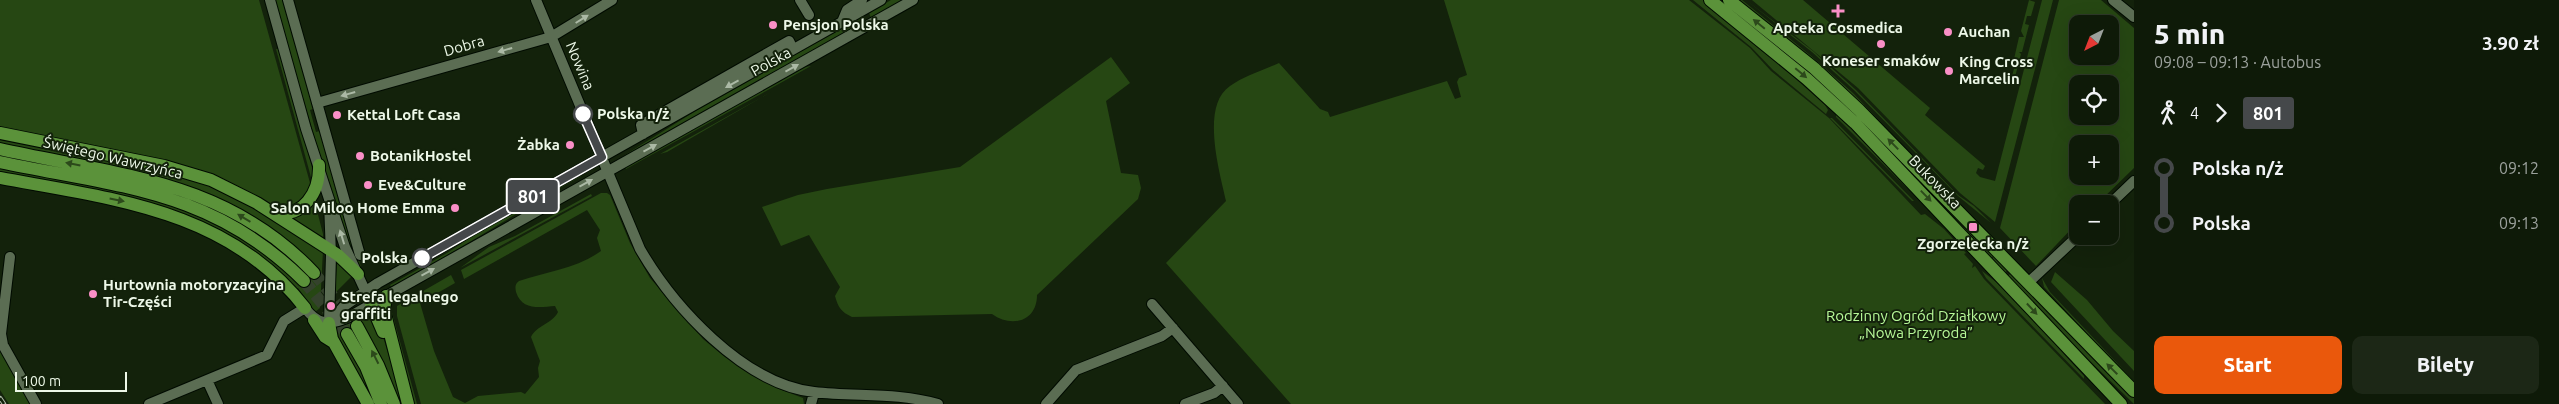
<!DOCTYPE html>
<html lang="pl">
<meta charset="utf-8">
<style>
:root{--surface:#0e1a08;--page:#1c2716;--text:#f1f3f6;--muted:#9ba19c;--line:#2e3829;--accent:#ea580c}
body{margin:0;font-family:Ubuntu,sans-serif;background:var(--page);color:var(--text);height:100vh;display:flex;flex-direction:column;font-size:19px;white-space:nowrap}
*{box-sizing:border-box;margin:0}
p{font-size:16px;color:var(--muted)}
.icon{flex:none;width:28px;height:28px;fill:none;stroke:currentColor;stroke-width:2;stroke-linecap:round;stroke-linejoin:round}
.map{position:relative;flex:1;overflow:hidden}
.drawer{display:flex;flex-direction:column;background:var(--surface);width:425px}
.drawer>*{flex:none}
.badge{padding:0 10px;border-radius:4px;font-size:18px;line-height:32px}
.needle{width:32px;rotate:222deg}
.controls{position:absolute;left:2069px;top:15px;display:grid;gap:10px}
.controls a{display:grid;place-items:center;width:50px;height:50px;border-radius:10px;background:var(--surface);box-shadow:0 5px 20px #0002,0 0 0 1px var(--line);font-size:25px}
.scale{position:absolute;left:15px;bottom:12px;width:112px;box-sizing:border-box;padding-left:5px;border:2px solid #edf8e8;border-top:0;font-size:14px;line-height:18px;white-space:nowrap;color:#edf8e8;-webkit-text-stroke:4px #13220b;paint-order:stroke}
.map>.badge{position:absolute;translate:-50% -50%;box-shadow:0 0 0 2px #fff}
.legs{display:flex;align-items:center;gap:8px;height:55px;padding:0 20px;font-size:16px}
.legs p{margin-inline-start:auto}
.summary{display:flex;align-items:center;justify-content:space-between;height:85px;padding:0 20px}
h1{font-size:28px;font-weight:800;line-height:38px}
.cta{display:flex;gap:10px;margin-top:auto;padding:10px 20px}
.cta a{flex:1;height:58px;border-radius:10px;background:var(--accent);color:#fff;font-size:20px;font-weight:800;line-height:58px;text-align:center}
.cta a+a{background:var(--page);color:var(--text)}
ul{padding:0 20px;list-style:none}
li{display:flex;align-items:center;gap:18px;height:55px;font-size:19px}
li i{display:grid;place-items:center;width:8px;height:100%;margin:0 6px;background:currentColor}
li i::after{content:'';width:12px;height:12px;margin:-6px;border:4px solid;border-radius:50%;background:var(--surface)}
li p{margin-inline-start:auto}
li:first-child i{background:linear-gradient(#0000 50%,currentColor 0)}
li:last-child i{background:linear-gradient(currentColor 50%,#0000 0)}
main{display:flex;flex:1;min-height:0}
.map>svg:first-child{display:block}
</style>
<main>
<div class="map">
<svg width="2134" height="404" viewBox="0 0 2134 404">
<rect width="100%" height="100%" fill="#13220b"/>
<path fill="#264713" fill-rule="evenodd" d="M 0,0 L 259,0 L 312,190 L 307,199 L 281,211 L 244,191 L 0,129 Z
M 274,0 L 286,0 L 316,108 L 310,110 L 316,132 L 323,130 L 361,267 L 360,269 L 345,240 Z
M 891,0 L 903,0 L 871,18 L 869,13 Z
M 1444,0 L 1689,0 L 1750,48 L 1771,71 L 1829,118 L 1921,215 L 1925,214 L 1944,229 L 1966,253 L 1964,254 L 1973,264 L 1972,268 L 1975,266 L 1984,279 L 2105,404 L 1291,404 L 1166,263 L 1226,201 C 1220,173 1200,106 1230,86 C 1244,76 1263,70 1279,63 L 1320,109 L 1328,112 L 1330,117 L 1447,81 L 1455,99 L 1461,97 L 1457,82 L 1459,78 L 1467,75 Z
M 1693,0 L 1703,0 L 1751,39 L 1825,105 L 1828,110 L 1826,114 L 1773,70 L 1751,47 Z
M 1736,0 L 1742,0 L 1810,55 L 1853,93 L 1936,180 L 1935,181 Z
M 1746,0 L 1813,51 L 1856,90 L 1958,195 L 1974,206 L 1991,223 L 1958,196 L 1855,91 L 1812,52 Z
M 1752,0 L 1803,0 L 1930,108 L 1925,115 L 1985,166 L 1983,170 L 1978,168 L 1976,173 L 1980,177 L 1995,181 L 2042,0 L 2053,0 L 1995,222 L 1960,193 L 1858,88 Z
M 2029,0 L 2035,2 L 2031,16 L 2027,16 L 2025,24 L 2029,25 L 2022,52 L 2019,52 L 2021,54 L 2014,81 L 2011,80 L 2016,61 L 2018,60 L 2014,59 L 2019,37 L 2024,37 L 2021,31 Z
M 2059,0 L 2101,0 L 2134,28 L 2134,168 L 2097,204 L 2078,204 L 2077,223 L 2036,266 L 2000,228 ZM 2078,24 L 2110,24 L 2110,56 L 2078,56 ZM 2078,84 L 2110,84 L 2110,116 L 2078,116 ZM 2078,144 L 2110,144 L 2110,176 L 2078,176 Z
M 861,18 L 863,22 L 620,158 L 702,107 Z
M 276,49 L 279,49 L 313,171 L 312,181 Z
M 1111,57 L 1130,83 L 1106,101 L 1121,173 L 1138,175 L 1141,188 L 1138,199 L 1037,295 C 1037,322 1011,328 992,314 L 852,317 C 841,312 838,307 835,296 L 840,287 L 809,235 L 781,246 L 762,207 L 798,195 L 827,189 L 960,167 Z
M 811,66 L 626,169 L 625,167 L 804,67 Z
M 771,92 L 667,152 L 660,154 Z
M 1836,111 L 1917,198 L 1836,117 Z
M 1830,118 L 1832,118 L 1914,201 L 1912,201 Z
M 0,137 L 164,170 L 227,192 L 323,250 L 320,308 L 315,312 L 298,288 L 295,289 L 212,227 L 0,174 L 0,167 L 128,192 L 218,213 L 217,212 L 0,158 L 0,154 L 127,179 L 221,211 L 318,272 L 200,191 L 162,178 L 0,145 Z
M 580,175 L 581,176 C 517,212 456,252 391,287 L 390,285 L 447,253 L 482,230 Z
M 1932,190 L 2008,270 L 2004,273 L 1992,259 L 1994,256 L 1990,259 L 1929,193 Z
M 601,193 L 607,193 L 610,195 L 630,243 L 650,278 L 703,339 L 725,357 L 752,374 L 779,389 L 803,398 L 804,404 L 421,404 L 397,316 L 397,306 L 451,275 L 455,283 L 420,303 L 434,351 L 453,397 L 465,403 L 478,396 L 521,392 L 525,394 L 539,377 L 538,368 L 540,361 L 531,337 C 537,325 552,324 558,312 L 555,306 C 540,307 522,311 516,292 C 515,287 515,284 519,281 C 546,272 578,268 601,251 L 597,238 L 600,230 L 587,210 L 464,279 L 461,270 Z
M 591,194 L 592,196 L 460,268 L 489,247 L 515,236 Z
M 314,199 L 323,234 L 323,239 L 290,218 Z
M 336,260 L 352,276 L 335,293 L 337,263 Z
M 1982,271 C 2022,300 2050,341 2084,376 L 2084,379 L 1986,278 Z
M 2055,272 L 2087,300 L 2113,331 L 2134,351 L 2134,371 L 2051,282 Z
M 2011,273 L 2134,398 L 2134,404 L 2059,331 L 2008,276 Z
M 2042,278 L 2050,292 L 2134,381 L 2134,384 L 2044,287 Z
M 390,305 L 417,404 L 413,404 L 387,311 Z
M 370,311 L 384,340 L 403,404 L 386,404 L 349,345 L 377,404 L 372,404 L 337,336 L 337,330 Z
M 0,349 L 33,404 L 9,404 L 0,390 Z"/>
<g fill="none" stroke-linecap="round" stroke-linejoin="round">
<path stroke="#34422c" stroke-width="12" stroke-dasharray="12 6" stroke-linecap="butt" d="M 314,273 L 357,326
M 304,281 L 347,334"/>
<defs>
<path id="minor" d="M 270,0 L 306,129 L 329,199 L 345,247 L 369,299
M 288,0 L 360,255
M 536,0 L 640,249 C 673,306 743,384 814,392 C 855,397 897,392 938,404
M 800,0 L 809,15
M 2113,0 L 2134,17
M 842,22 L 847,10 L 862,0
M 317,103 L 551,37 L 612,0
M 643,134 L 641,125 L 789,41 L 793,49
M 329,202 L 331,255 L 329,323
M 2110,204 L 2134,181
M 10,257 L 1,334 L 3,345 L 36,404
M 2028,283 L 2078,236
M 1152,304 L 1238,404
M 329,323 L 344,306 L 378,283 L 881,0
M 207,380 L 218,404
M 149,404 L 267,355 L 284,321 L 305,308 C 317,324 328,326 347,318 L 913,0
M 811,404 L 814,393
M 1046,404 L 1076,370 L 1162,336 L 1173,328
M 1185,404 L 1214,393 L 1223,386"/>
<path id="major" d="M 1710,0 L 1807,79 L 1855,123 L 2121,404
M 1729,0 L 1814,68 L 1859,110 L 2134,391
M 0,133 L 164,166 L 211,180 L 257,203 L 338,255 L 358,274
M 0,149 C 117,175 226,180 314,273
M 0,162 C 119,187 213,190 304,281
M 0,178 C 113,199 229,210 305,308
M 274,212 C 303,219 320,192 319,165
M 386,296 L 384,310 L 408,404
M 371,304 L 383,332
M 314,320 L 325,337 L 333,342
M 329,323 L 332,339 L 368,404
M 357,326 L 378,365 L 394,404
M 347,334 L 366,367 L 381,404"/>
</defs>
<use href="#minor" stroke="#010b00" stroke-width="12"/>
<use href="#major" stroke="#010b00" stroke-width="14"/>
<use href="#minor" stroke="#5b6d53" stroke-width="10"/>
<use href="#major" stroke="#5b923a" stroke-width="12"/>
<defs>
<path id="rail" d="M 0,398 L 4,404"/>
</defs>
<use href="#rail" stroke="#b3bfad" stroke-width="4.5"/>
<use href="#rail" stroke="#13220b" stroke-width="2.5" stroke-dasharray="8" stroke-linecap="butt"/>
</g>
<defs><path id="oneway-solid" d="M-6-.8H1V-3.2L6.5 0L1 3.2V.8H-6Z" transform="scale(1.25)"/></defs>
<g fill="#abb9a5">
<use href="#oneway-solid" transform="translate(582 19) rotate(-32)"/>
<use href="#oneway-solid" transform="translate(505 50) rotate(164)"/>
<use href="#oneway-solid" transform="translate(792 68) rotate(-29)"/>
<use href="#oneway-solid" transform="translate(732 84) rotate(151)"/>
<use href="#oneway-solid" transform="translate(348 94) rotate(164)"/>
<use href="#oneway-solid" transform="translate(650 148) rotate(-29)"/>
<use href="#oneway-solid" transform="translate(586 183) rotate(-29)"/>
<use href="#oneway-solid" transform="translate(342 237) rotate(-107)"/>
<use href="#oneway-solid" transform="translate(428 272) rotate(-29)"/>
</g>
<g fill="#2c491b">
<use href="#oneway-solid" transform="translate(1759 24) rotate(-141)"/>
<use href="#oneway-solid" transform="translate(1801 73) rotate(40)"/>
<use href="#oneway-solid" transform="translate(1893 144) rotate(-134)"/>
<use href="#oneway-solid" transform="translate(73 164) rotate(-169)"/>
<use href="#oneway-solid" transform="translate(1926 196) rotate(46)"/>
<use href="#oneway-solid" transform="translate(117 200) rotate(11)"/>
<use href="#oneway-solid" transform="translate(244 218) rotate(-149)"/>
<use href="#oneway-solid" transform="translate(2032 309) rotate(47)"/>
<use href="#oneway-solid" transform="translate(375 357) rotate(-117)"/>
<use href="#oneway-solid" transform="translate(2112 369) rotate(-135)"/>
</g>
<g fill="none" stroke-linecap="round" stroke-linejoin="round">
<defs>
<path id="line-1" d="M 422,258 L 602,157 L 583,114"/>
</defs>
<use href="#line-1" stroke="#fff" stroke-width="11"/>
<use href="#line-1" stroke="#45484a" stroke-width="8"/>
</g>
<g fill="#fa8fc7" stroke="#13220b" stroke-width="2">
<path d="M1835.5 3.5h5v5h5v5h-5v5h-5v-5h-5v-5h5z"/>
<circle cx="773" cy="25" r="5"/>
<circle cx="1948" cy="32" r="5"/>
<circle cx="1881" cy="44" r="5"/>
<circle cx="1949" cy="71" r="5"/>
<circle cx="337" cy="115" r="5"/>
<circle cx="570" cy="145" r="5"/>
<circle cx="360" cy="156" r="5"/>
<circle cx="368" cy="185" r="5"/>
<circle cx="455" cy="208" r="5"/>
<rect x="1968" y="222" width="10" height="10" rx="2.5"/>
<circle cx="93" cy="294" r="5"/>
<circle cx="331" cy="306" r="5"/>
</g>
<g fill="#fff" stroke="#45484a" stroke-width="2.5">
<circle cx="583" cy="114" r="9"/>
<circle cx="422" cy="258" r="9"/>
</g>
<g text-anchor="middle" stroke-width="4" stroke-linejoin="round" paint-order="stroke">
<g font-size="15" font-weight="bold" fill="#edf8e8" stroke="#13220b" text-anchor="start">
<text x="783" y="30">Pensjon Polska</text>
<text x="1838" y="33" text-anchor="middle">Apteka Cosmedica</text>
<text x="1958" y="37">Auchan</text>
<text x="1881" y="66" text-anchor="middle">Koneser smaków</text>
<text x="1959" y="67">King Cross<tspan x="1959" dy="17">Marcelin</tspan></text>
<text x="347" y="120">Kettal Loft Casa</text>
<text x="560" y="150" text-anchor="end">Żabka</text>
<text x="370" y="161">BotanikHostel</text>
<text x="378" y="190">Eve&amp;Culture</text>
<text x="445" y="213" text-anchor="end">Salon Miloo Home Emma</text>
<text x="1973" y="249" text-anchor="middle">Zgorzelecka n/ż</text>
<text x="103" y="290">Hurtownia motoryzacyjna<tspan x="103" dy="17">Tir-Części</tspan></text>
<text x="341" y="302">Strefa legalnego<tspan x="341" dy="17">graffiti</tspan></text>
</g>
<g font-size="15" fill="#edf8e8" stroke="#13220b">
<text transform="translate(464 46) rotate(-16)" y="5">Dobra</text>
<text transform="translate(771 62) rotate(-29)" y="5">Polska</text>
<text transform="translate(580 66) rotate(67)" y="5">Nowina</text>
<text transform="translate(113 158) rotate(13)" y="5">Świętego Wawrzyńca</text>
<text transform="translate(1935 182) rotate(46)" y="5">Bukowska</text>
</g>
<g font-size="15" font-weight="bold" fill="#edf8e8" stroke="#13220b" text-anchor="start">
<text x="597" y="119">Polska n/ż</text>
<text x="408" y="263" text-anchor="end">Polska</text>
</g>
<g font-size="15" fill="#b7f898" stroke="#13220b">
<text x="1916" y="321">Rodzinny Ogród Działkowy<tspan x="1916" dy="17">„Nowa Przyroda”</tspan></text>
</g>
</g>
</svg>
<div class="controls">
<a><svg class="needle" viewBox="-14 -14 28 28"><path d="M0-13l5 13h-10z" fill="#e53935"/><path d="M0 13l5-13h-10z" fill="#9ba19c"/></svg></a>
<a><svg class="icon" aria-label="locate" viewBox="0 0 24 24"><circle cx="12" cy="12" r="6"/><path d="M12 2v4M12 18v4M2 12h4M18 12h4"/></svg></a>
<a>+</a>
<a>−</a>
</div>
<div class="scale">100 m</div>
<b class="badge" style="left:533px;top:196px;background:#45484a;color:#fff">801</b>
</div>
<section class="drawer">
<div class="summary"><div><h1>5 min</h1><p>09:08 – 09:13 · Autobus</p></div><b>3.90 zł</b></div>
<div class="legs"><svg class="icon" aria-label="walk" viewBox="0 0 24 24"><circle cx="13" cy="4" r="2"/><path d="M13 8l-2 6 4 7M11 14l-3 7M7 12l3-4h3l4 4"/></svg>4<svg class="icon" aria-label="forward" viewBox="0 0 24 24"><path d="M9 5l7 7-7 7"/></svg><b class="badge" style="background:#45484a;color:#fff">801</b></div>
<ul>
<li><i style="color:#45484a"></i><b>Polska n/ż</b><p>09:12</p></li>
<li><i style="color:#45484a"></i><b>Polska</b><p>09:13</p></li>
</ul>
<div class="cta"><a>Start</a><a>Bilety</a></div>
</section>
</main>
